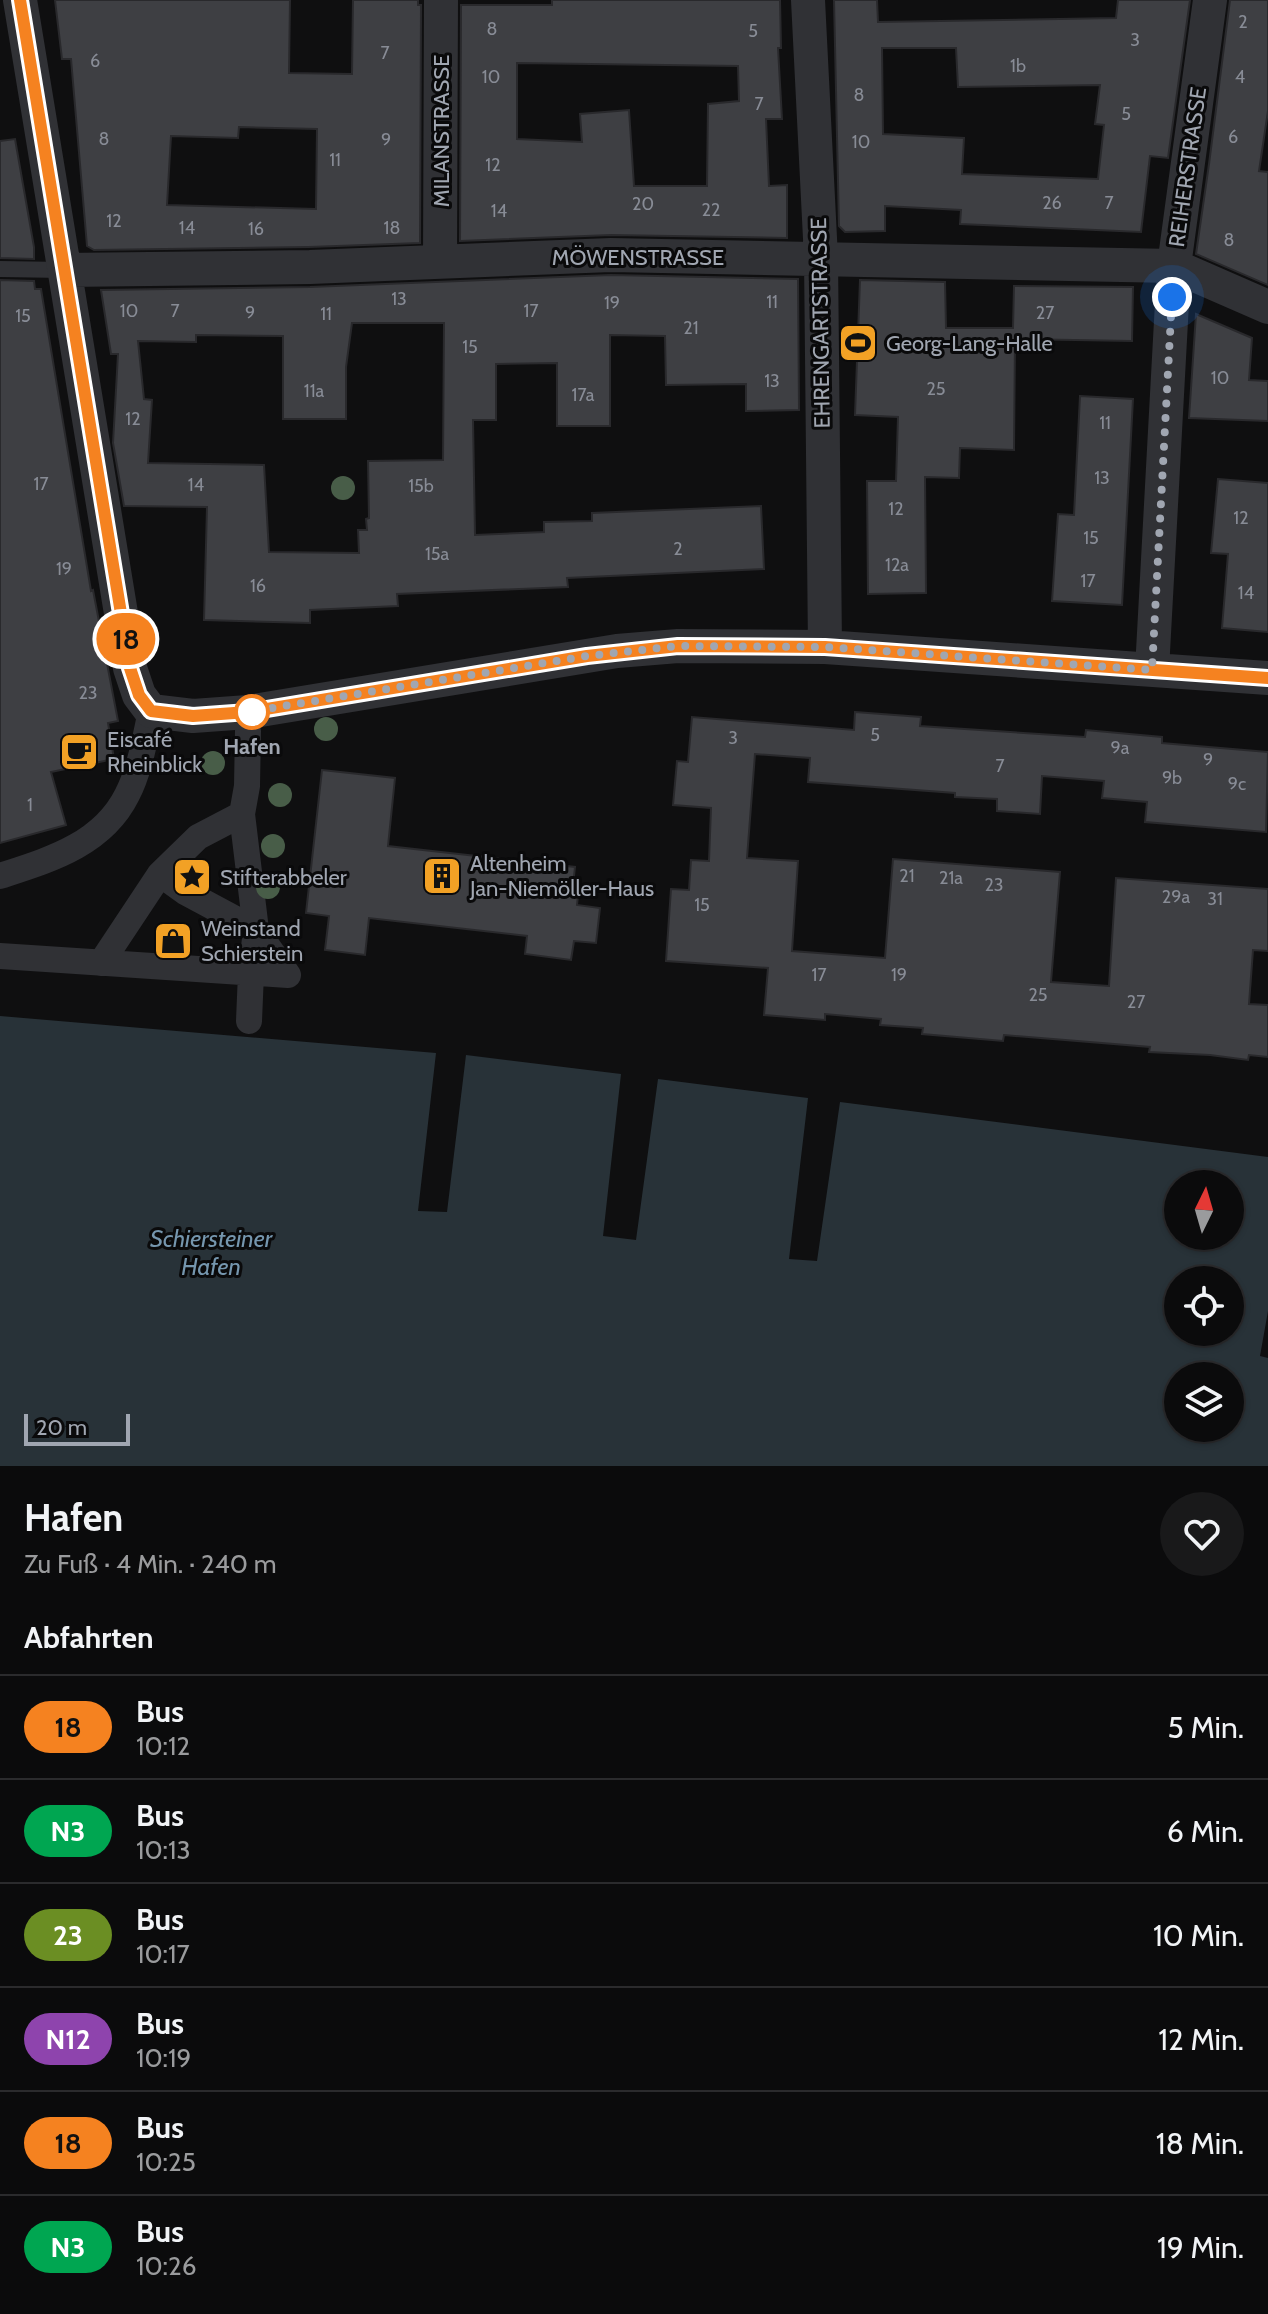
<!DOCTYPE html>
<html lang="de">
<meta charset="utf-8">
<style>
:root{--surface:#0b0b0c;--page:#19191a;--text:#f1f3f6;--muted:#9a9b9d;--line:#2b2b2d}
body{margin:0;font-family:Cabin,sans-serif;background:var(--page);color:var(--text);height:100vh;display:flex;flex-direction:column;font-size:30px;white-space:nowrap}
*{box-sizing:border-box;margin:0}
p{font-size:26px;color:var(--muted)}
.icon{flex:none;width:44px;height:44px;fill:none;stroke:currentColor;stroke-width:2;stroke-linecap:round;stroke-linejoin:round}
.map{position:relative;height:1466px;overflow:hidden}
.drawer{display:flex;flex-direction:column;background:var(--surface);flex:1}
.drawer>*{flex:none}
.badge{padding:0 16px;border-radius:26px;font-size:28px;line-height:52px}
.needle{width:52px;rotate:5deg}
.buttons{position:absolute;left:1164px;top:1170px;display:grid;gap:16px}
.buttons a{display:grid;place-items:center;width:80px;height:80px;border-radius:50%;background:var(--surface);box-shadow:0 2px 6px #0004,0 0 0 2px var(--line);font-size:40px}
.scale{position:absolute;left:24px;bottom:20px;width:106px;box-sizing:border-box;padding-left:8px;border:4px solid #a0a6b1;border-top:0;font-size:22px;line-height:28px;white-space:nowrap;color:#a0a6b1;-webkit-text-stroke:6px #0a0a0b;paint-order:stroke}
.you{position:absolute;width:40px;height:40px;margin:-20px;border:6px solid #fff;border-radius:50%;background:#1a73e8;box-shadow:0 0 0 12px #1a73e833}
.map>.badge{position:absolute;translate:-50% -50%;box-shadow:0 0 0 4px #fff}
h2{padding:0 24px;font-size:30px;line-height:72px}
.round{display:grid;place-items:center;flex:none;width:84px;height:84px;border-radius:42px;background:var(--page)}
.overview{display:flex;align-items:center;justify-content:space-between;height:136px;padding:0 24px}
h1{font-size:38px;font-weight:700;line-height:60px}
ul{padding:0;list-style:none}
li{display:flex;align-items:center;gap:24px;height:104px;padding:0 24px;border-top:2px solid var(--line)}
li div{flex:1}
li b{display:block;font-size:30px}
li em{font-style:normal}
li .badge{min-width:88px;font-weight:700;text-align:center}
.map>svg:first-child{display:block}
</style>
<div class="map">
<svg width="1268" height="1466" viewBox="0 0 1268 1466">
<rect width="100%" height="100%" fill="#0f0f10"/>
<path fill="#283238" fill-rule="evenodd" d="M 0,1016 L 436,1053 L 418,1211 L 447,1212 L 466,1055 L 621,1074 L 603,1236 L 636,1240 L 658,1079 L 808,1098 L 789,1259 L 817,1261 L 840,1102 L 1268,1157 L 1268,1311 L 1260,1356 L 1268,1358 L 1268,1466 L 0,1466 ZM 1178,1184 L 1230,1184 L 1230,1236 L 1178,1236 ZM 1178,1280 L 1230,1280 L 1230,1332 L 1178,1332 ZM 1178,1376 L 1230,1376 L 1230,1428 L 1178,1428 Z"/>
<path fill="#3e3f43" stroke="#29292c" stroke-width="2" fill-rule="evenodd" d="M 55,0 L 290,0 L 289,73 L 352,74 L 353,0 L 418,0 L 418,5 L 421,5 L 420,243 L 309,247 L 94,250 L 87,246 L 71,59 L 62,59 ZM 239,127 L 317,129 L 316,209 L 167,205 L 171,136 L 238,138 Z
M 552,0 L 780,0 L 781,48 L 778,48 L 782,119 L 766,119 L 769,186 L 787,185 L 787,238 L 611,235 L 460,241 L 461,5 L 552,5 ZM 517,63 L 738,66 L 739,101 L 708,104 L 707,186 L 634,186 L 629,110 L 580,114 L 582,142 L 517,139 Z
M 834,0 L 877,0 L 878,22 L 1116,18 L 1118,0 L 1190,0 L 1168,158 L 1150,156 L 1141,232 L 960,224 L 961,210 L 885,206 L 885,231 L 845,232 L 839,226 ZM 882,48 L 956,48 L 958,87 L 1100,85 L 1095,124 L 1104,125 L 1098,179 L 962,174 L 964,138 L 883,134 Z
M 1230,0 L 1268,0 L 1268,111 L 1259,171 L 1268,172 L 1268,285 L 1196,254 L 1209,164 Z
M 15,139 L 34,247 L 34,259 L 0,258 L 0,141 Z
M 611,275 L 798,279 L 799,410 L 746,411 L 746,384 L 666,385 L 665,336 L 610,335 L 610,426 L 557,426 L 557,363 L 496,364 L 496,420 L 473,420 L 475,535 L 544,532 L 544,522 L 592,521 L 592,513 L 761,506 L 764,569 L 567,578 L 568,587 L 397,594 L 398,606 L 310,610 L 310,623 L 204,620 L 207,507 L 124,506 L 113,443 L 118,354 L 111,354 L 101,290 L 310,287 ZM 352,323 L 444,323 L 443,460 L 368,461 L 369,518 L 366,519 L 367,530 L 358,530 L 359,553 L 269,552 L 264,465 L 148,463 L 152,400 L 144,399 L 138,341 L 196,342 L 196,335 L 283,336 L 283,419 L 346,419 L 346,367 Z
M 0,280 L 34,281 L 35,289 L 41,289 L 91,591 L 93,590 L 118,721 L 108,723 L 114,759 L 51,772 L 66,825 L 0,843 Z
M 860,280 L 945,282 L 946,328 L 1013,328 L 1014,286 L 1133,287 L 1132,341 L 1015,339 L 1014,450 L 960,448 L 959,478 L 925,477 L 926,593 L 868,594 L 867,481 L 896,481 L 898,417 L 855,415 Z
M 1196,314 L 1252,338 L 1249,380 L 1268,381 L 1268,421 L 1189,418 Z
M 1080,396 L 1133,399 L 1122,605 L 1052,601 L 1058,514 L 1074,515 Z
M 1218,479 L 1268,483 L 1268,632 L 1222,628 L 1228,554 L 1211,553 Z
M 855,712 L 921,717 L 920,726 L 1085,737 L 1086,730 L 1162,737 L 1162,743 L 1268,752 L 1266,832 L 1145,822 L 1147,802 L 1102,798 L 1104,781 L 1042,776 L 1040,814 L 997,811 L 997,799 L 955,797 L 955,793 L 808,782 L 810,758 L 755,754 L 747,858 L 798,861 L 792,951 L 885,958 L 893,859 L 1060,872 L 1051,982 L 1109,986 L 1116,878 L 1268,889 L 1268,951 L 1253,950 L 1249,1004 L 1268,1005 L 1268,1057 L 1249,1055 L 1248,1060 L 1210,1055 L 1149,1052 L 1150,1047 L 1004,1035 L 1003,1041 L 922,1034 L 923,1028 L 880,1025 L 881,1019 L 825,1014 L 825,1020 L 764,1015 L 768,968 L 666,961 L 671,889 L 689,890 L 691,860 L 709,861 L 711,808 L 673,805 L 677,761 L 688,762 L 692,717 L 854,730 Z
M 322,770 L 395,778 L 388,846 L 575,867 L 573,885 L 579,886 L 577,905 L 600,908 L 596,943 L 574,941 L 571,960 L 525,954 L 527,936 L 369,918 L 365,955 L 325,950 L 329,916 L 306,913 Z"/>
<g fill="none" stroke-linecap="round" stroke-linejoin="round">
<path stroke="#303135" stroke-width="16" d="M 0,269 L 64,270"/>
<path stroke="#303135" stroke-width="26" d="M 248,731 L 247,786 L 242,814 L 256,930 L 251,973 L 249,1021
M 160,874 L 185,892 L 256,930 L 288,975
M 0,876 C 49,860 102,845 127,795 C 140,770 145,738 151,711
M 0,956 L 288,975
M 101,963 L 160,874 L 198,837 L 242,814"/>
<path stroke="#303135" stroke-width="34" d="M 20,0 L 130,668 L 139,695 L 151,711 L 193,716 L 248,712 L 617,651 L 678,646 L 825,647 L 1268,678
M 808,0 L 821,258 L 825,647
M 440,261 L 441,0
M 64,270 L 310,267 L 611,255 L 1174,266 L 1268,307
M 1152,670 L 1174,266 L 1210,0"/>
</g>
<g fill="#485d48">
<circle cx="343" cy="488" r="12"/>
<circle cx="326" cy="729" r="12"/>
<circle cx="213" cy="763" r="12"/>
<circle cx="280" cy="795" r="12"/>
<circle cx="273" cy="846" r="12"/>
<circle cx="268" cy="887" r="12"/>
</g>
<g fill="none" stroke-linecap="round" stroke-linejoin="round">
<defs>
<path id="line" d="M 20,0 L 130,668 L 139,695 L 151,711 L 193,716 L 248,712 L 587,656 L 678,646 L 825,647 L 1268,678"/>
</defs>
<use href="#line" stroke="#fff" stroke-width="18"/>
<use href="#line" stroke="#f58220" stroke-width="12"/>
<path stroke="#a0a6b1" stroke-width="8" stroke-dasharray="0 14.4" d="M 252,712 L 248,712 L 587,656 L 678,646 L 825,647 L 1152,670 L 1172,297"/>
</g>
<defs>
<symbol id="stadium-square" viewBox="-11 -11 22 22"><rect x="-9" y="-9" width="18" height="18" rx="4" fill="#f2a125" stroke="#0a0a0b"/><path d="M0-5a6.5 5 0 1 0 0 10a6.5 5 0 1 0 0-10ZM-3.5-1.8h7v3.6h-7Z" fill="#111"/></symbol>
<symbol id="cafe-square" viewBox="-11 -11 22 22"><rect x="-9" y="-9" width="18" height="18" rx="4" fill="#f2a125" stroke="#0a0a0b"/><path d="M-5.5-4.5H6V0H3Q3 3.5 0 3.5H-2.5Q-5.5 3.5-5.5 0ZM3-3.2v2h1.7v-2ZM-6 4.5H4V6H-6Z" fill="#111"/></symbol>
<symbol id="building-square" viewBox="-11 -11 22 22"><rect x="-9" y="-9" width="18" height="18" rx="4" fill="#f2a125" stroke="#0a0a0b"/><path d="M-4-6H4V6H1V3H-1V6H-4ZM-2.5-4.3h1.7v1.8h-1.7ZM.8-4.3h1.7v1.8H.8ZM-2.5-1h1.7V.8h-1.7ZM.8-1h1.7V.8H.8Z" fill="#111"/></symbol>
<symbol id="sight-square" viewBox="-11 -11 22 22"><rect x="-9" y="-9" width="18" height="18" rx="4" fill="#f2a125" stroke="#0a0a0b"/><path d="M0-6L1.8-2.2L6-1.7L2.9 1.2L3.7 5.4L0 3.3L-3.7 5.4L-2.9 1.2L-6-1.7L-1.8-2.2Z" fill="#111"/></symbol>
<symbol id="shop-square" viewBox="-11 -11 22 22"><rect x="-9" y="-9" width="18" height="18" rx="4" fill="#f2a125" stroke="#0a0a0b"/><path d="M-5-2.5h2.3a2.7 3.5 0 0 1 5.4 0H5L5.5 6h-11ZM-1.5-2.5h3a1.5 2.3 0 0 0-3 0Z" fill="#111"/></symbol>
</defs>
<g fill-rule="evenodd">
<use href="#stadium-square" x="836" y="321" width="44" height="44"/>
<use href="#cafe-square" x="57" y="730" width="44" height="44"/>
<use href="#building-square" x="420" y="854" width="44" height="44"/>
<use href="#sight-square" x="170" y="855" width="44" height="44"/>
<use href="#shop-square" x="151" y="919" width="44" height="44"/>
</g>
<circle fill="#fff" stroke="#f58220" stroke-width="4" cx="252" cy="712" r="16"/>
<g text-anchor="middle" stroke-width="6" stroke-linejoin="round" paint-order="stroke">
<g font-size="18" fill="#888c96">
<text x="1243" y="28">2</text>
<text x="492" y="35">8</text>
<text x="753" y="37">5</text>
<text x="1135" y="46">3</text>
<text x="385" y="59">7</text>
<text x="95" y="67">6</text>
<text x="1018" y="72">1b</text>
<text x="491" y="83">10</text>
<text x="1240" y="83">4</text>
<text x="859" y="101">8</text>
<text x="759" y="110">7</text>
<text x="1126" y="120">5</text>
<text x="1233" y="143">6</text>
<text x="104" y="145">8</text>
<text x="386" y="146">9</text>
<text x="861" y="148">10</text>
<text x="335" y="166">11</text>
<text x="493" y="171">12</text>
<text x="1052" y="209">26</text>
<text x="1109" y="209">7</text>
<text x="643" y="210">20</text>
<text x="711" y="216">22</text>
<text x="499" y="217">14</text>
<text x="114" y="227">12</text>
<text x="187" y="234">14</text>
<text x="392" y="234">18</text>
<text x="256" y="235">16</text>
<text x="1229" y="246">8</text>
<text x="399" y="305">13</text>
<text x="772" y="308">11</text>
<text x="612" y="309">19</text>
<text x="129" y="317">10</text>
<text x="175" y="317">7</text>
<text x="531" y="317">17</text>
<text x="250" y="319">9</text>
<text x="1045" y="319">27</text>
<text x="326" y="320">11</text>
<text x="23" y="322">15</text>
<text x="691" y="334">21</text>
<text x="470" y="353">15</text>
<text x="1220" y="384">10</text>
<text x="772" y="387">13</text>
<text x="936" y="395">25</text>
<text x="314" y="397">11a</text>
<text x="583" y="401">17a</text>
<text x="133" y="425">12</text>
<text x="1105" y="429">11</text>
<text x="1102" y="484">13</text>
<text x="41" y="490">17</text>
<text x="196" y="491">14</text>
<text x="421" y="492">15b</text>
<text x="896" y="515">12</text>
<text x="1241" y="524">12</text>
<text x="1091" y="544">15</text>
<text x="678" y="555">2</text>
<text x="437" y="560">15a</text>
<text x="897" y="571">12a</text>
<text x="64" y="575">19</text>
<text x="1088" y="587">17</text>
<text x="258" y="592">16</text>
<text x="1246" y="599">14</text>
<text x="88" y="699">23</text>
<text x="875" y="741">5</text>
<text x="733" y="744">3</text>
<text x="1120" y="754">9a</text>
<text x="1208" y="766">9</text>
<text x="1000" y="772">7</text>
<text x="1172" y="784">9b</text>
<text x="1237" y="790">9c</text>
<text x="30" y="811">1</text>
<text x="907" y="882">21</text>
<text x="951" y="884">21a</text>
<text x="994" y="891">23</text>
<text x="1176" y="903">29a</text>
<text x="1215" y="905">31</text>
<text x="702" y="911">15</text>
<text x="819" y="981">17</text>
<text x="899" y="981">19</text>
<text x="1038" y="1001">25</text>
<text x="1136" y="1008">27</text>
</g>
<g font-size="22" fill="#a0a6b1" stroke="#0a0a0b">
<text transform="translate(441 131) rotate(-90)" y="8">MILANSTRASSE</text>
<text transform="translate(1187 167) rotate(-82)" y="8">REIHERSTRASSE</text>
<text x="638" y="265">MÖWENSTRASSE</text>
<text transform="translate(820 323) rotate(-91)" y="8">EHRENGARTSTRASSE</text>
</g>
<g font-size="22" fill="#a0a6b1" stroke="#0a0a0b" text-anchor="start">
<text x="886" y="351">Georg-Lang-Halle</text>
<text x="107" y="747">Eiscafé<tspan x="107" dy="25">Rheinblick</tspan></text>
<text x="470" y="871">Altenheim<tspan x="470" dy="25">Jan-Niemöller-Haus</tspan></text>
<text x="220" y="885">Stifterabbeler</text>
<text x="201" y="936">Weinstand<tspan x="201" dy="25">Schierstein</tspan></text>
</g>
<g font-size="22" font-weight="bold" fill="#a0a6b1" stroke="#0a0a0b">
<text x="252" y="754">Hafen</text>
</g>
<g font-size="24" font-style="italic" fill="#7596ae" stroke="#0a0a0b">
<text x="211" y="1247">Schiersteiner<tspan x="211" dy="28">Hafen</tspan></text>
</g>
</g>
</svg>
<div class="buttons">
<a><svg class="needle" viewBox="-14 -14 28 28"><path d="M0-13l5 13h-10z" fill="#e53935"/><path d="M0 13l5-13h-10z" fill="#9a9b9d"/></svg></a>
<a><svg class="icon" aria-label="locate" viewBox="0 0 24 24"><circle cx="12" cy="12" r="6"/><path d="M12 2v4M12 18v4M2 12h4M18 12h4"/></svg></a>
<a><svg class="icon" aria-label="layers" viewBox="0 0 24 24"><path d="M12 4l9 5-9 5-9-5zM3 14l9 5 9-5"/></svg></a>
</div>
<div class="scale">20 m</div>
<div class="you" style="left:1172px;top:297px"></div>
<b class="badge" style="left:126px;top:639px;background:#f58220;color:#111">18</b>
</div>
<section class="drawer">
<div class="overview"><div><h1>Hafen</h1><p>Zu Fuß · 4 Min. · 240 m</p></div><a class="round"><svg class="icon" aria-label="heart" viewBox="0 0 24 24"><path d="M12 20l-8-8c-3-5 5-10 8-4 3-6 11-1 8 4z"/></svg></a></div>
<h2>Abfahrten</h2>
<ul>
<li><span class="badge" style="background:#f58220;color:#111">18</span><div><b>Bus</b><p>10:12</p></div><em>5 Min.</em></li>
<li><span class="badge" style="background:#00a651;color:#fff">N3</span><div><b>Bus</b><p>10:13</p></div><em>6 Min.</em></li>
<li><span class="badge" style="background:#6b8e23;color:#fff">23</span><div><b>Bus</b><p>10:17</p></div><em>10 Min.</em></li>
<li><span class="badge" style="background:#8e44ad;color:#fff">N12</span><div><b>Bus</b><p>10:19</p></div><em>12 Min.</em></li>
<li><span class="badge" style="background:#f58220;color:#111">18</span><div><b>Bus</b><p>10:25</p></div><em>18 Min.</em></li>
<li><span class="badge" style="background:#00a651;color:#fff">N3</span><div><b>Bus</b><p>10:26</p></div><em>19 Min.</em></li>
</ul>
</section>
